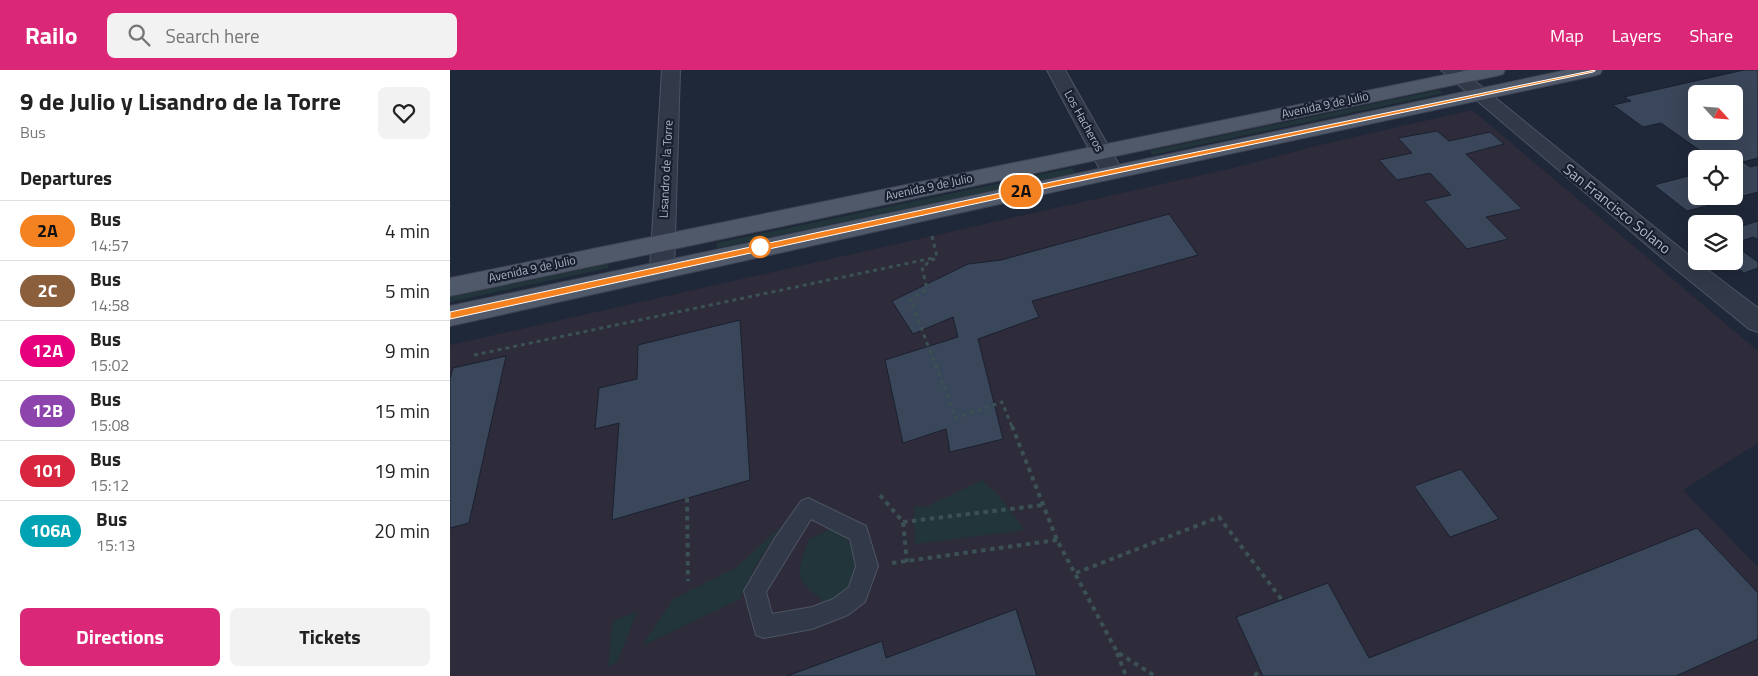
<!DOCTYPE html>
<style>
:root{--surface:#fff;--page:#f2f2f2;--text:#222;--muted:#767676;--line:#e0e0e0;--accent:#db2777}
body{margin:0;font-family:"Titillium Web",sans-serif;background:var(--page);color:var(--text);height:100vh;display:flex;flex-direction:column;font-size:19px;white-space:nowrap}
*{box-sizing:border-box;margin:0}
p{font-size:16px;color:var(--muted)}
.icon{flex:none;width:28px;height:28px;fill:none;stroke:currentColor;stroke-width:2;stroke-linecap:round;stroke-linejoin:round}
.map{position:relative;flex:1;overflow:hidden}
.sheet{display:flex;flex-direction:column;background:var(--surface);width:450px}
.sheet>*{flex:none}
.badge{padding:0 10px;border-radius:16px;font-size:18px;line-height:32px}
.needle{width:32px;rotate:116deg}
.tools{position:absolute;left:1238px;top:15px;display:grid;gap:10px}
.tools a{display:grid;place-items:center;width:55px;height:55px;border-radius:8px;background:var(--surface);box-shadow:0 5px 20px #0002;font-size:25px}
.map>.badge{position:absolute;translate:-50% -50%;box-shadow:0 0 0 2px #fff}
h2{padding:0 20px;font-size:19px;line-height:45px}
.round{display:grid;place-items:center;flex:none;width:52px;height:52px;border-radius:8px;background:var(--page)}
.head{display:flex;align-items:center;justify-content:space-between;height:85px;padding:0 20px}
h1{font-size:24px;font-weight:700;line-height:38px}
.action{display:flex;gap:10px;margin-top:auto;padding:10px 20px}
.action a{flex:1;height:58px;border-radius:8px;background:var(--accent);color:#fff;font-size:20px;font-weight:700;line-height:58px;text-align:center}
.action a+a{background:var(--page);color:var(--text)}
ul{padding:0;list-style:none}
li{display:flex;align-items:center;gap:15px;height:60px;padding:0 20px;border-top:1px solid var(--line)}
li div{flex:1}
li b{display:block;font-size:19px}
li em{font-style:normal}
li .badge{min-width:55px;font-weight:700;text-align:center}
header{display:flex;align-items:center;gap:30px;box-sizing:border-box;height:70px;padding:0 25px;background:var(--accent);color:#fff}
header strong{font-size:24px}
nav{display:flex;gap:28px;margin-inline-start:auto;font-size:18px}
.search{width:350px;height:45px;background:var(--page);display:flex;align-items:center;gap:12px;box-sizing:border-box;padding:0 18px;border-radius:8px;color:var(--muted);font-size:19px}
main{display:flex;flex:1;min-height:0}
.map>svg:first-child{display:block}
</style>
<header>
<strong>Railo</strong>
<div class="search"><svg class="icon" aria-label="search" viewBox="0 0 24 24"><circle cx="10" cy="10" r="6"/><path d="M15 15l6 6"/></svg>Search here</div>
<nav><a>Map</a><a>Layers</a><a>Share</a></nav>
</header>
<main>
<section class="sheet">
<div class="head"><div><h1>9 de Julio y Lisandro de la Torre</h1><p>Bus</p></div><a class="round"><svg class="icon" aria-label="heart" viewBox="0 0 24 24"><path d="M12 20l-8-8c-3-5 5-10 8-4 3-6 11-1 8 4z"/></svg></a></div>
<h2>Departures</h2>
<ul>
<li><span class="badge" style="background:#f58220;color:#111">2A</span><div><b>Bus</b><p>14:57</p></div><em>4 min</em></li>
<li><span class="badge" style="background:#8b5e3c;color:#fff">2C</span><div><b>Bus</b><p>14:58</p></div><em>5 min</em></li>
<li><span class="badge" style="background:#e6007e;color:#fff">12A</span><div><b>Bus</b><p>15:02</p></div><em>9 min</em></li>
<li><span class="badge" style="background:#8e44ad;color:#fff">12B</span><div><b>Bus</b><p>15:08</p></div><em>15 min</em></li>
<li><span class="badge" style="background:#d7263d;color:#fff">101</span><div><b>Bus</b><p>15:12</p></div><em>19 min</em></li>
<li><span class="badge" style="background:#00a3b4;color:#fff">106A</span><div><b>Bus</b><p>15:13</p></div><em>20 min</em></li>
</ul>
<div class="action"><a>Directions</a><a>Tickets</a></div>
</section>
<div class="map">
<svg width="1308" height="606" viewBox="0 0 1308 606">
<rect width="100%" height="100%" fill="#1f2839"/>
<path fill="#2e2b3a" d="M 1022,40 L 1308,281 L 1308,373 L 1233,420 L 1308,497 L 1308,606 L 0,606 L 0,275 L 783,98 L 870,75 Z"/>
<path fill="#21353a" d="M 989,20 L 994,23 L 702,85 L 700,81 Z
M 622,98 L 626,103 L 267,178 L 267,173 Z
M 158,194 L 158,198 L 0,232 L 0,227 Z
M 532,410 L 551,428 L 574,460 L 465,474 L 464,436 L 474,438 Z
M 330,457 L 305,497 L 290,529 L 192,576 L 223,529 L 287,497 Z
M 386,457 L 396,467 L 408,486 L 402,516 L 376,533 C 344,509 346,506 359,469 Z
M 187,542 L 167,592 L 158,597 L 163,551 Z"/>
<path fill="#3a4659" stroke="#1a2130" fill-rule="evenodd" d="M 1294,0 L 1308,0 L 1308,88 L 1293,92 L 1300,97 L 1308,95 L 1308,122 L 1237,141 L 1204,115 L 1246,104 L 1246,126 L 1284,126 L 1284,89 L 1262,89 L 1211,53 L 1193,57 L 1163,35 L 1181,31 L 1174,27 ZM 1246,24 L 1284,24 L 1284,61 L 1246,61 Z
M 987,61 L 999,71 L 1040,62 L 1054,74 L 1016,84 L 1072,139 L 1036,147 L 1058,169 L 1017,179 L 974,131 L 1001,125 L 980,103 L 947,110 L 929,90 L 962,83 L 948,68 Z
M 719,144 L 748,185 L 582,231 L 589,247 L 528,269 L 553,369 L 500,382 L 496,359 L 453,373 L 435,290 L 508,267 L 503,247 L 463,264 L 442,231 L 518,194 L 551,190 Z
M 1273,145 L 1289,157 L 1308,151 L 1308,170 L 1304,167 L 1284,173 L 1284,154 L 1255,154 L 1251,151 Z
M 1284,175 L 1308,192 L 1308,198 L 1294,203 L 1279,191 L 1284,191 Z
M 290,250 L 300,410 L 162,450 L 169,353 L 145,359 L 149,318 L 187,309 L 188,275 Z
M 56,286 L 19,453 L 0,458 L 0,309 L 3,298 Z
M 1011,399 L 1049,449 L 1000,467 L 964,416 Z
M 1247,458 L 1308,523 L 1308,569 L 1226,606 L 813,606 L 786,547 L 878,513 L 919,588 Z
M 566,539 L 587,606 L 337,606 L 432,571 L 436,588 Z"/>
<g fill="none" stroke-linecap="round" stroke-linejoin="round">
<defs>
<path id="lane" d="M 358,428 L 416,456 L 428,496 L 415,532 L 398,545 L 362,559 L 314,568 L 306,565 L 294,521 L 325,468 L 351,431 ZM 361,449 L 400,469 L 406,496 L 399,517 L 383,529 L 362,537 L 322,544 L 316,522 Z"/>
<path id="street" d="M 212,0 L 230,0 L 224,199 L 221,205 L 212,208 L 203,205 L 200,199 Z
M 597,0 L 615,0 L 673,102 L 670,107 L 662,109 L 654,107 Z
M 991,0 L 1011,0 L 1246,191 L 1308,238 L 1308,262 L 1299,259 L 1217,192 Z"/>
<path id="primary" d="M 1019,0 L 1055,0 L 1053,4 L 1046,6 L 0,226 L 0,208 Z
M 1117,0 L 1152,0 L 1150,4 L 1143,6 L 662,109 L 0,256 L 0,236 Z"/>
</defs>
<use href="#lane" stroke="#4d5564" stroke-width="2"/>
<use href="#street" stroke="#4d5564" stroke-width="2"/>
<use href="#primary" stroke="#3c4353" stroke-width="2"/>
<path stroke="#3b5154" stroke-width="3" stroke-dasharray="4 4" stroke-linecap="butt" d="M 482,166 L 487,187 L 472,197 L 477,219 L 460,229 L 506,348 L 552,332 L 562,357
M 24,285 L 483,188"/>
<path stroke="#3b5154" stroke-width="4" stroke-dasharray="4.5 4.5" stroke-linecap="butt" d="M 562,356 L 607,470 L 667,582 L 705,606
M 430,425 L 453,452 L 457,492
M 237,428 L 238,511
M 453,452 L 593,435
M 442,493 L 607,470
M 626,503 L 769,447 L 832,530
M 667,583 L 676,606
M 805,606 L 810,598"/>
<use href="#lane" fill="#323a49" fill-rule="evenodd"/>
<use href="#street" fill="#323a49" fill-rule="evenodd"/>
<use href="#primary" fill="#50596a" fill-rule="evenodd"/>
</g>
<path fill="#f58220" stroke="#fff" d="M 1143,2 L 606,116 L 0,249 L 0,242 L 606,111 L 1145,0 L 1145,1 Z"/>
<circle fill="#fff" stroke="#f58220" stroke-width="2.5" cx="310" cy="177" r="10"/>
<g text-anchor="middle" stroke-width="4.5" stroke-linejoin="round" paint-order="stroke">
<g font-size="12" fill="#adb5c6" stroke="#181f2e">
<text transform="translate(875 35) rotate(-12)" y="4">Avenida 9 de Julio</text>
<text transform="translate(634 51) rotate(61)" y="4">Los Hacheros</text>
<text transform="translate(216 99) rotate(-87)" y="4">Lisandro de la Torre</text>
<text transform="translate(479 117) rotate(-12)" y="4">Avenida 9 de Julio</text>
<text transform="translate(82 199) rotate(-12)" y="4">Avenida 9 de Julio</text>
</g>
<g font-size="15" fill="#adb5c6" stroke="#181f2e">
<text transform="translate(1167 139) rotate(39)" y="5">San Francisco Solano</text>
</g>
</g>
</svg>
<div class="tools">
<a><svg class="needle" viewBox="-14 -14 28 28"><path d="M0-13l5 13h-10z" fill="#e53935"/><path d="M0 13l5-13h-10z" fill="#767676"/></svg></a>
<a><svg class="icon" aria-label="locate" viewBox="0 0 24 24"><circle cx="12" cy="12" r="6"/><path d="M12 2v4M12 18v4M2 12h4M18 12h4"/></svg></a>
<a><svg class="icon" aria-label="layers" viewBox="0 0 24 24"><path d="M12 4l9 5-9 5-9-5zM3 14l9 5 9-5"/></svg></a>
</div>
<b class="badge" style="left:571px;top:121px;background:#f58220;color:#111">2A</b>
</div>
</main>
